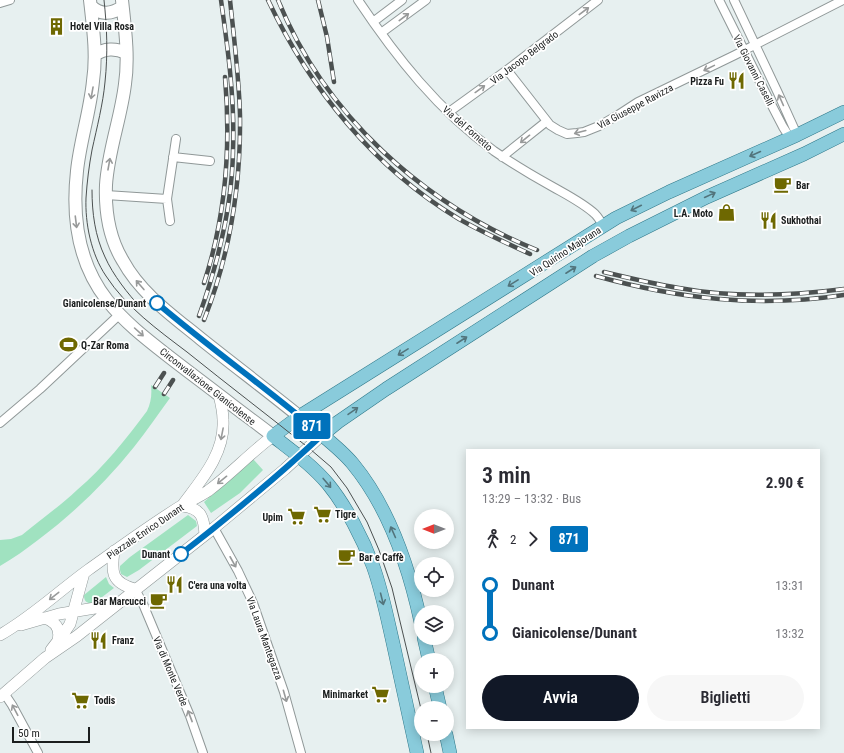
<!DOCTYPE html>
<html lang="it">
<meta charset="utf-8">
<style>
:root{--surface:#fff;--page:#f7f7f7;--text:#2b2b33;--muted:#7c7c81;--accent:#111827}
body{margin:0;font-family:"Roboto Condensed",sans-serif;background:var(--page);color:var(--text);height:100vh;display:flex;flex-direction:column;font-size:15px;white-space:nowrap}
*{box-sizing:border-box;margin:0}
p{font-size:13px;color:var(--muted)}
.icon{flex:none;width:22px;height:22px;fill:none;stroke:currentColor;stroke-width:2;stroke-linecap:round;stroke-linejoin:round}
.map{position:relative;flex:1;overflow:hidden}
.side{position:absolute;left:466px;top:449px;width:354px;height:280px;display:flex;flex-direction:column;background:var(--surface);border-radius:0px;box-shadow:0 2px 10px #0003}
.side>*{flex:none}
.badge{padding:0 8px;border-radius:3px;font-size:14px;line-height:26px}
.needle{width:26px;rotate:270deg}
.controls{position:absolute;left:414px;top:509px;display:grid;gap:8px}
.controls a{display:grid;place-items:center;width:40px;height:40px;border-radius:50%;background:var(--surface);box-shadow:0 2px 10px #0003;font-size:20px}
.scale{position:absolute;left:12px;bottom:10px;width:78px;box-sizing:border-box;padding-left:4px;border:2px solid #1b1e1e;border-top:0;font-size:11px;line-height:14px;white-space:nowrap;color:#1b1e1e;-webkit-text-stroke:3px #fff;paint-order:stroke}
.map>.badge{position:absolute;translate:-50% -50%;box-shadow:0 0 0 2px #fff}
.legs{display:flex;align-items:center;gap:6px;height:44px;padding:0 16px;font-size:13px}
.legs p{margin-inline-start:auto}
.headline{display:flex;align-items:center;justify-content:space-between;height:68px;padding:0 16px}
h1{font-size:22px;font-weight:600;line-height:30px}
.cta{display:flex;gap:8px;margin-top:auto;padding:8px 16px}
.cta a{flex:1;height:46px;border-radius:24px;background:var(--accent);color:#fff;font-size:16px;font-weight:600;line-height:46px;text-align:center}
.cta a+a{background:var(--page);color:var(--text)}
ul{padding:0 16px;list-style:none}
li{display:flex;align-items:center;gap:14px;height:48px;font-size:15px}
li i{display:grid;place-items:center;width:6px;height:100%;margin:0 5px;background:currentColor}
li i::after{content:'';width:10px;height:10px;margin:-5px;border:3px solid;border-radius:50%;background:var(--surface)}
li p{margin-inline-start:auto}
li:first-child i{background:linear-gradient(#0000 50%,currentColor 0)}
li:last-child i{background:linear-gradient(currentColor 50%,#0000 0)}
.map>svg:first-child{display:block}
</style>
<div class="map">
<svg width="844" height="753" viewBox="0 0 844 753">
<rect width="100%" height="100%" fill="#e7f0f0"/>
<path fill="#a0e2c0" d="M 151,385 L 170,398 C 158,414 147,431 134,447 C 106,482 74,513 38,540 C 26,549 14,558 0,566 L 0,540 L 11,539 L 22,535 C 40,520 60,506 77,490 C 104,467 126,439 147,411 C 151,402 152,395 151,385 Z
M 253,459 L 263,470 L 240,493 L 211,513 L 204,502 Z
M 188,515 L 196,521 L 197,526 L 139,570 L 127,577 L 121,574 L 120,570 L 120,566 L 130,557 Z
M 106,577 L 109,584 L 114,588 L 93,604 C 87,603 84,602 84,595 Z"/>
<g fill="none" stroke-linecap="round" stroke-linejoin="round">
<defs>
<path id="minor" d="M 358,0 C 396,57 438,110 494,151 C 513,164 533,176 553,187 C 567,195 583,203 595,214 C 598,217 601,222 603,226
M 719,0 L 769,100 L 783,127 L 790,138
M 734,0 L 778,93 L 797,135
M 0,3 L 10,0
M 373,22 L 402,0
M 381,33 L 426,0
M 507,70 L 550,125 L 558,130 L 567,134 L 577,133 L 584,132 L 599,126 L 618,115 L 638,102 L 735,55 L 843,0
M 449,112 L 507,70 L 598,0
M 173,157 L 210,161
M 502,157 L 547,121
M 106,195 L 167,199
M 170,221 L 167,199 L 176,139
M 0,423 L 40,389 L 120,314
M 214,528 L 238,571 L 253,603 L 284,692 L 301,753
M 135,589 L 143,604 L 190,716 L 203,753
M 4,693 L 12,705 L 38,753"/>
<path id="tertiary" d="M 184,503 C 202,479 225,453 223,420 C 223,412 221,403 219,395
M 182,506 C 202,508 204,518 205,535
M 114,551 C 111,573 112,583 135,589
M 44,618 C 55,621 61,628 58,640
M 21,625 L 59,614 L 113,605
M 0,635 C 32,617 59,591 88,570 C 119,548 149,526 181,506 C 190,501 199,497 208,491 C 231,474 250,453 273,436
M 51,650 L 64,633 L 70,624 L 84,573
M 0,697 L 45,658 L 77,636 L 214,528 L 285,469 L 322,435"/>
<path id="secondary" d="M 90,0 C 93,27 97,55 93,81 C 90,112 80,141 77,171 C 72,216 78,263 107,300 C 125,323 149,341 172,359 C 190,373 209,387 227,401 C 242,413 258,424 273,436
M 122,0 C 125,28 129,57 125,84 C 121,118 108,151 106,185 C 105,211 109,238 123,261 C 141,294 173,316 201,339 C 241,371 283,402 322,435
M 91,6 C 101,16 112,14 122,7
M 95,55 C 104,48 116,48 126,53"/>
<path id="primary" d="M 421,623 C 409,567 390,509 353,464 C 344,453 333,444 322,435 L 338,422 L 386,389 L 593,256 L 629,236 L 707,197 L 804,154 L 844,134
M 424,638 L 429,660
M 435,686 L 440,708
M 446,734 L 450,753
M 417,753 C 409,716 401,680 393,643 C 387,617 382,591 373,566 C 363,539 346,506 328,484 C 312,465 292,451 273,436 L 300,416 L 616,218 L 669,192 L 797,135 L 844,112"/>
</defs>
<use href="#minor" stroke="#909898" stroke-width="10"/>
<use href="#tertiary" stroke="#909898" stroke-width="12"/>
<use href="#secondary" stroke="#909898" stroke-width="14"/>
<use href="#primary" stroke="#2f7889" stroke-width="14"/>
<use href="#minor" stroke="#fff" stroke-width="8"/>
<use href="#tertiary" stroke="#fff" stroke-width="11"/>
<use href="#secondary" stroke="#fff" stroke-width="12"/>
<use href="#primary" stroke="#89cbdb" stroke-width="13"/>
<path stroke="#4c5151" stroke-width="1" d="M 104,0 C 107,27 108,54 105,82 C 103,104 97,127 92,150 C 89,166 87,182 86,198 C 85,223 91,254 106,276 C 126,307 158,330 187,352 C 228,385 270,417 310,449 L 331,467 L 347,488 L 367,522 L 379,550 L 392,588 L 421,709
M 92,190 C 92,213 95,236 105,257 C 113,275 128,294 141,308
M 427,734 L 431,753"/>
<defs>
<path id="rail" d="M 268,0 C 310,89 374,168 459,219 C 482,232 506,243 530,254
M 278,0 C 324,114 423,204 537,250
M 318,0 L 327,37 L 334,82
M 604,272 C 629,278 654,284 679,288 C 733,298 789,296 844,289
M 596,276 C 679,299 759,308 844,295
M 204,283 C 226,216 231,147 225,77
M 199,316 C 218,263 232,208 233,151 C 235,100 228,50 221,0
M 204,320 C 230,254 241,185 240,115 C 239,77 234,38 230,0
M 155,387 L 164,373
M 164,394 L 173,380"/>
</defs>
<use href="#rail" stroke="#4c5151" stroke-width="4.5"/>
<use href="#rail" stroke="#fff" stroke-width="3" stroke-dasharray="9" stroke-linecap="butt"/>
</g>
<defs><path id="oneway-shaft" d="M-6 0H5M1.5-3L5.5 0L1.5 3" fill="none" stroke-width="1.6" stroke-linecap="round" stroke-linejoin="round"/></defs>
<g stroke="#989a9a">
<use href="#oneway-shaft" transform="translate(584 11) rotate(-37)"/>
<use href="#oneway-shaft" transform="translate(404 17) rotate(-37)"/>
<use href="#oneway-shaft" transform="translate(709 68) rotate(154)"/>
<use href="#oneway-shaft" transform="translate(480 89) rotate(-36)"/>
<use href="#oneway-shaft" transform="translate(92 93) rotate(100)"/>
<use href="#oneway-shaft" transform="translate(781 100) rotate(-114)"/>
<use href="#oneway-shaft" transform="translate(580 132) rotate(165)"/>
<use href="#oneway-shaft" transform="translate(525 139) rotate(141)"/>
<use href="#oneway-shaft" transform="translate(109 164) rotate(-80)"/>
<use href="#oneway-shaft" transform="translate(76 222) rotate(83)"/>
<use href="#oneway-shaft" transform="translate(140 285) rotate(-131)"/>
<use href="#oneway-shaft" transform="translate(139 332) rotate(42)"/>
<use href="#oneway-shaft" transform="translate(222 434) rotate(101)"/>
<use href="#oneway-shaft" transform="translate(222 480) rotate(141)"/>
<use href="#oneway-shaft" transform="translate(233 562) rotate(61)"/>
<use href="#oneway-shaft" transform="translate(54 596) rotate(142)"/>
<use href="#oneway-shaft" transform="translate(285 696) rotate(74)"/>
<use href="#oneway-shaft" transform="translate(15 710) rotate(-118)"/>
<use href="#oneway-shaft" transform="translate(190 716) rotate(-111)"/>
</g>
<g stroke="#52747c">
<use href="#oneway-shaft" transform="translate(755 154) rotate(156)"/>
<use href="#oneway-shaft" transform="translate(710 195) rotate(-25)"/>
<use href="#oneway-shaft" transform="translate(636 208) rotate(153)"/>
<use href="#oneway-shaft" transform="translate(571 270) rotate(-33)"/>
<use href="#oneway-shaft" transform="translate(513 283) rotate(148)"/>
<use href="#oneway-shaft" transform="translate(462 340) rotate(-33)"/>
<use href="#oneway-shaft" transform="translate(403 352) rotate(148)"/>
<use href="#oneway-shaft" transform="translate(353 411) rotate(-35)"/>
<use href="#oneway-shaft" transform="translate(327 483) rotate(50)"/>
<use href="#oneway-shaft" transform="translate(393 532) rotate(-114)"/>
<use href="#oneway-shaft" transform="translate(382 599) rotate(76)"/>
</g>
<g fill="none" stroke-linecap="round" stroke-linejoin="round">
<defs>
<path id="line-1" d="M 157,303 C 211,349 268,389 322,435 C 277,477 230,516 181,554"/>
</defs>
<use href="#line-1" stroke="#fff" stroke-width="9"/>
<use href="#line-1" stroke="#0072bc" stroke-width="6"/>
</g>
<defs>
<symbol id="building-bare" viewBox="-9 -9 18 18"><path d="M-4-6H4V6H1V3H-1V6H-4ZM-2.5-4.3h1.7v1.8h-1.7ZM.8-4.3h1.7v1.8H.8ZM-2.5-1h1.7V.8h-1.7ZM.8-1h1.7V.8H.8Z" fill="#6e6801" stroke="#fff" stroke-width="2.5" paint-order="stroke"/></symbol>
<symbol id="restaurant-bare" viewBox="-9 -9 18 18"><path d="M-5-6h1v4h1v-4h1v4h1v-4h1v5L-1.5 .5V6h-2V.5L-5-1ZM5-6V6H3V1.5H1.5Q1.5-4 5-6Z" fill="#6e6801" stroke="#fff" stroke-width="2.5" paint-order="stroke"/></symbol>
<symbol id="cafe-bare" viewBox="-9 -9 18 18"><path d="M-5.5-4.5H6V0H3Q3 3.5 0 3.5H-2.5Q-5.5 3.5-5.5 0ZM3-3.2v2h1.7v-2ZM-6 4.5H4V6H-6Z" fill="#6e6801" stroke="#fff" stroke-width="2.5" paint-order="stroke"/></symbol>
<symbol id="shop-bare" viewBox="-9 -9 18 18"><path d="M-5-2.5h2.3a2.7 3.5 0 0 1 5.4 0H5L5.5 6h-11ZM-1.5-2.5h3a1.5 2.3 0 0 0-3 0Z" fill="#6e6801" stroke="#fff" stroke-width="2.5" paint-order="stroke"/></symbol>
<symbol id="stadium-bare" viewBox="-9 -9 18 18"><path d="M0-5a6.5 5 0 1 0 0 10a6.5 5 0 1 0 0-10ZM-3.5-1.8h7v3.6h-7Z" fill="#6e6801" stroke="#fff" stroke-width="2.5" paint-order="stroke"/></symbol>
<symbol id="supermarket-bare" viewBox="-9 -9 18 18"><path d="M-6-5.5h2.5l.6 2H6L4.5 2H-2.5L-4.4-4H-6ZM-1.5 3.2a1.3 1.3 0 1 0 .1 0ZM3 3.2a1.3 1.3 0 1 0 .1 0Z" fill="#6e6801" stroke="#fff" stroke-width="2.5" paint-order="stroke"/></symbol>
</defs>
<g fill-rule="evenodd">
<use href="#building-bare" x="44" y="14" width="25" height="25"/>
<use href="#restaurant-bare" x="724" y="68" width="25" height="25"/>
<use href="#cafe-bare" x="770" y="172" width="25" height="25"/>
<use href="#shop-bare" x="714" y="200" width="25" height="25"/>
<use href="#restaurant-bare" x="756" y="208" width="25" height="25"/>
<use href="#stadium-bare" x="56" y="332" width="25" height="25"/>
<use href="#supermarket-bare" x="310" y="502" width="25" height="25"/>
<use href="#supermarket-bare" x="284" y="504" width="25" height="25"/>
<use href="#cafe-bare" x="334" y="544" width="25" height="25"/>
<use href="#restaurant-bare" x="162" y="572" width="25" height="25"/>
<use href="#cafe-bare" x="146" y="588" width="25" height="25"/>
<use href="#restaurant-bare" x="86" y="628" width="25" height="25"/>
<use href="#supermarket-bare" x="368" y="682" width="25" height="25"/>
<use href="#supermarket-bare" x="68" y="688" width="25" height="25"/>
</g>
<g fill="#fff" stroke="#0072bc" stroke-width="2">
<circle cx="157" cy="303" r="7"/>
<circle cx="181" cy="554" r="7"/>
</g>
<g text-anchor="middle" stroke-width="3.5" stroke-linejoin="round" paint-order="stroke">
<g font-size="10" font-weight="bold" fill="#1b1e1e" stroke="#fff" text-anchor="start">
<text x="70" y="30">Hotel Villa Rosa</text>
<text x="724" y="85" text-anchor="end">Pizza Fu</text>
<text x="796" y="189">Bar</text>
<text x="713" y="217" text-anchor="end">L.A. Moto</text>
<text x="781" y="224">Sukhothai</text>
<text x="81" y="349">Q-Zar Roma</text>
<text x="335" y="518">Tigre</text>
<text x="283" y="521" text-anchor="end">Upim</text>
<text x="359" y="561">Bar e Caffè</text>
<text x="188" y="589">C'era una volta</text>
<text x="146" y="605" text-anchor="end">Bar Marcucci</text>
<text x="112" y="644">Franz</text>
<text x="368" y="698" text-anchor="end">Minimarket</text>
<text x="94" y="704">Todis</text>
</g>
<g font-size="10" fill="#1b1e1e" stroke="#fff">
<text transform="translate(524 57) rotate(-37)" y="4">Via Jacopo Belgrado</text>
<text transform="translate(754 70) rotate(63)" y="4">Via Giovanni Caselli</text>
<text transform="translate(635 106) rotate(-28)" y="4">Via Giuseppe Ravizza</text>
<text transform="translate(468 128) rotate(41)" y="4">Via del Fornetto</text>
<text transform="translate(565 251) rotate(-33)" y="4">Via Quirino Majorana</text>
<text transform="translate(208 386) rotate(38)" y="4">Circonvallazione Gianicolense</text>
<text transform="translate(145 531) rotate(-34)" y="4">Piazzale Enrico Dunant</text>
<text transform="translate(265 638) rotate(70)" y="4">Via Laura Mantegazza</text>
<text transform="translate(171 671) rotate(67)" y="4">Via di Monte Verde</text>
</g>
<g font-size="10" font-weight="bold" fill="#1b1e1e" stroke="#fff" text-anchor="end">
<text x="146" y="307">Gianicolense/Dunant</text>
<text x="170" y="558">Dunant</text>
</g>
</g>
</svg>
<div class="controls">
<a><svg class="needle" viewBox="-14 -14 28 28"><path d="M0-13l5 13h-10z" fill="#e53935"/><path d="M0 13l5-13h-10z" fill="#7c7c81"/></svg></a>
<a><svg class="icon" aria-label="locate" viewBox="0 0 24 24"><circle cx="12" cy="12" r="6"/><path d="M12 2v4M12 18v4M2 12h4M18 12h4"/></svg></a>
<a><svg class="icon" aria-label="layers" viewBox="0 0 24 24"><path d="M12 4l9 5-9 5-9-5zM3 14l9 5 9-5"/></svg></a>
<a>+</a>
<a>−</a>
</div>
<div class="scale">50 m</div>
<b class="badge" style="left:312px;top:426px;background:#0072bc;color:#fff">871</b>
<section class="side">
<div class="headline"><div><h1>3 min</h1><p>13:29 – 13:32 · Bus</p></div><b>2.90 €</b></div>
<div class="legs"><svg class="icon" aria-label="walk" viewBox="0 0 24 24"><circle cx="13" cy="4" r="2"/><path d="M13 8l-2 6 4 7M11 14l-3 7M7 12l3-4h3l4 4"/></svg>2<svg class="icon" aria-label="forward" viewBox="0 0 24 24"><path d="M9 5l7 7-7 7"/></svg><b class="badge" style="background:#0072bc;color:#fff">871</b></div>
<ul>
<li><i style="color:#0072bc"></i><b>Dunant</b><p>13:31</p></li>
<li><i style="color:#0072bc"></i><b>Gianicolense/Dunant</b><p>13:32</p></li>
</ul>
<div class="cta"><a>Avvia</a><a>Biglietti</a></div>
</section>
</div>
